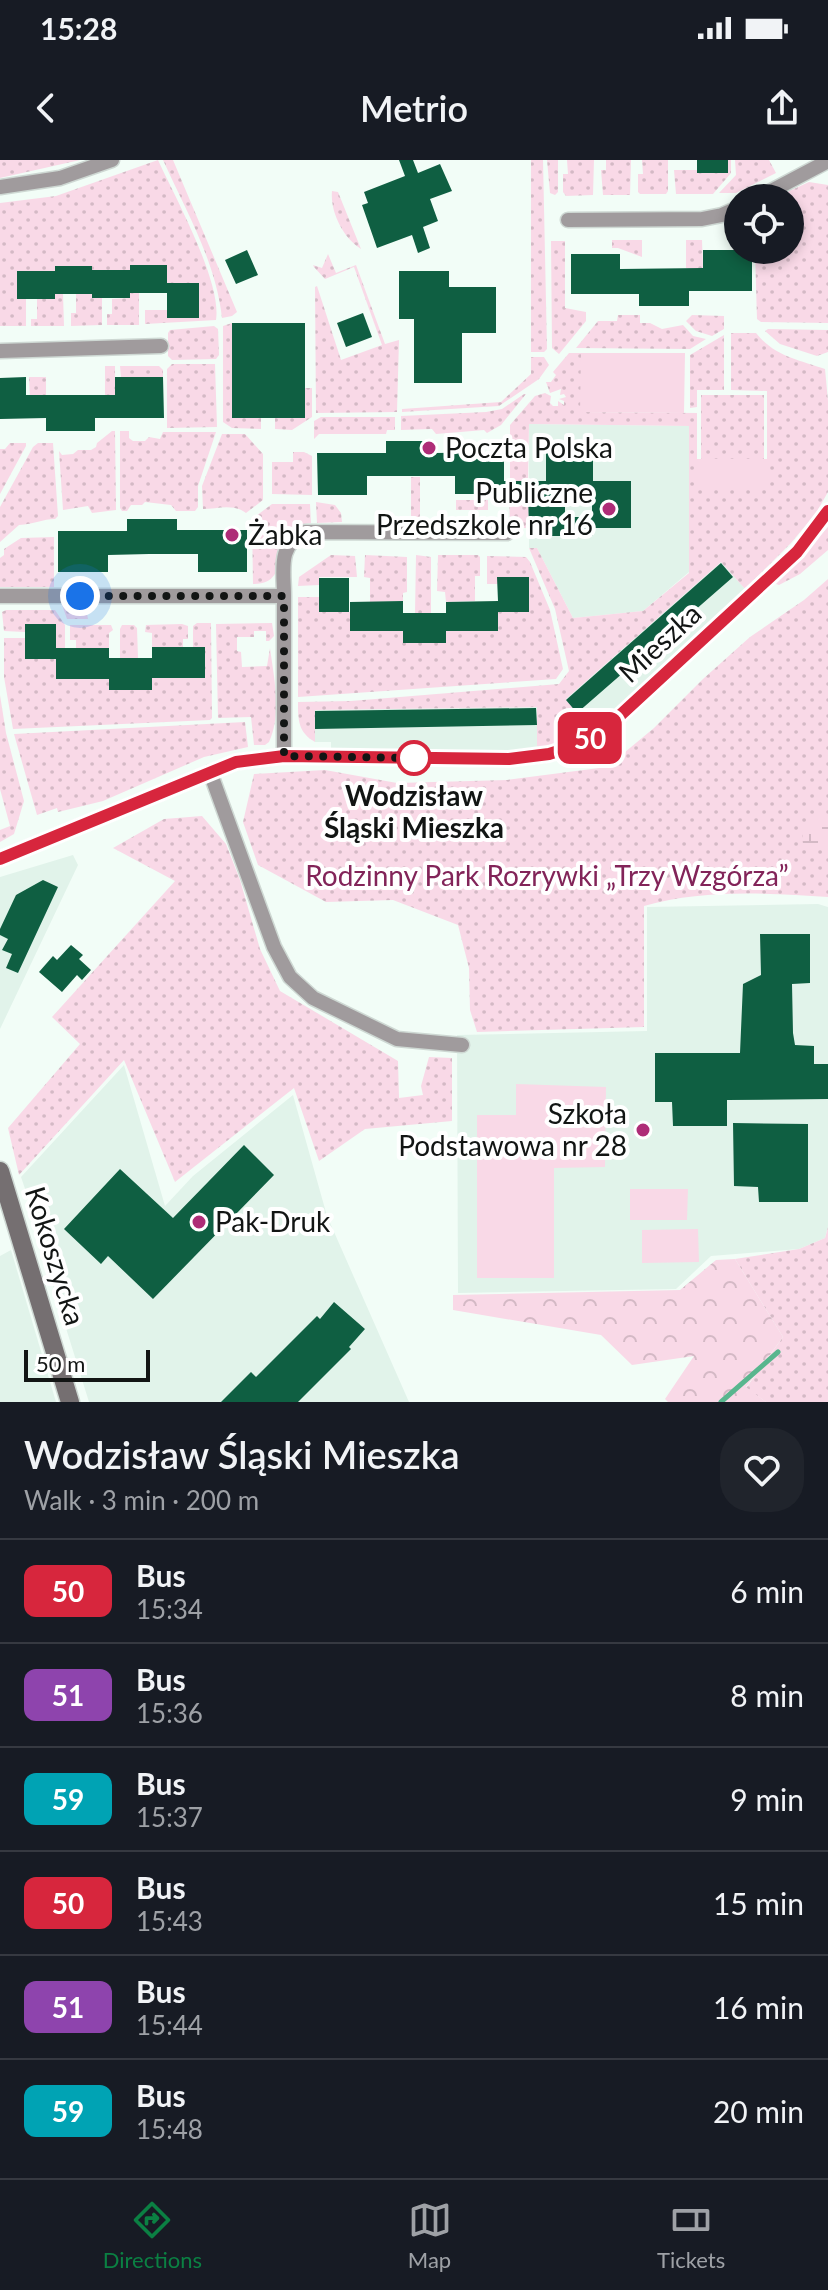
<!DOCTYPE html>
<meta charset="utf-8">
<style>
:root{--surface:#171b24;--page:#20242c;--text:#f1f3f6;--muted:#9ea1a6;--line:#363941;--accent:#0b8043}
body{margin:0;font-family:Lato,sans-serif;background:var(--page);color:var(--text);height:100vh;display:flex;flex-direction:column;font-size:30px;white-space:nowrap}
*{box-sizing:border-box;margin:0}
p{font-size:26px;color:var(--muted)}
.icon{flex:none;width:44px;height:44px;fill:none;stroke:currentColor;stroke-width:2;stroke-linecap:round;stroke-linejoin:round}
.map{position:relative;height:1242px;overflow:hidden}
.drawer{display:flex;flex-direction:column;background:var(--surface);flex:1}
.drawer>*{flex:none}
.badge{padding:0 16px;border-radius:12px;font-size:28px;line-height:52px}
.buttons{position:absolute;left:724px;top:24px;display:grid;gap:16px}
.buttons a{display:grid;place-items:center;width:80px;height:80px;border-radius:50%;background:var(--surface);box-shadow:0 4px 12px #0003;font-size:40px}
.scale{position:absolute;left:24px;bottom:20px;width:126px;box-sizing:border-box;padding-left:8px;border:4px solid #121514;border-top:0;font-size:22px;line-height:28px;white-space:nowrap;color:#121514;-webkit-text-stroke:6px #fff;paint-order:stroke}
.you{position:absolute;width:40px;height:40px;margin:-20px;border:6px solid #fff;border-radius:50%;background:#1a73e8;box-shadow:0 0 0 12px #1a73e833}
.map>.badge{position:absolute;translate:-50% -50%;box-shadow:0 0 0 4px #fff}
.round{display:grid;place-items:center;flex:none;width:84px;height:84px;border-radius:32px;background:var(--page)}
.overview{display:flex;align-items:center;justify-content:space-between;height:136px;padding:0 24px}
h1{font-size:38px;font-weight:600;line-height:60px}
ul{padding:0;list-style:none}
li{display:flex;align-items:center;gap:24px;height:104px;padding:0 24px;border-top:2px solid var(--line)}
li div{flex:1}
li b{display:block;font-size:30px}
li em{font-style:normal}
li .badge{min-width:88px;font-weight:700;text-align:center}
.status{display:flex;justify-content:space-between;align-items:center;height:56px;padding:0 40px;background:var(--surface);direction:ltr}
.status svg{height:22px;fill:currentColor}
header{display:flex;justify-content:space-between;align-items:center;height:104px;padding:0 24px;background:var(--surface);font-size:36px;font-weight:600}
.tab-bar{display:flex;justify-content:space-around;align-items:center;height:112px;border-top:2px solid var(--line);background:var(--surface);font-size:22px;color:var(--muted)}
.tab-bar a{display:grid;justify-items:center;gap:4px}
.tab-bar .selected{color:var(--accent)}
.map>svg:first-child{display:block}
</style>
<div class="status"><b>15:28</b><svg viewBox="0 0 49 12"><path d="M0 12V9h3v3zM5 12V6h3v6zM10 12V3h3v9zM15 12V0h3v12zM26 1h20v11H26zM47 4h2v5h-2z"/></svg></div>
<header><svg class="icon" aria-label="back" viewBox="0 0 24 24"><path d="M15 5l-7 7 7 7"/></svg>Metrio<svg class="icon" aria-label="share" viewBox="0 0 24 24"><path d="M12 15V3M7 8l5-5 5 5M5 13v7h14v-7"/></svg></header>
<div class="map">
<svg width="828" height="1242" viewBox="0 0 828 1242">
<defs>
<pattern id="grass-dots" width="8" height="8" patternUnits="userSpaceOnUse" patternTransform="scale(2)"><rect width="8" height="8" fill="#f9d9e7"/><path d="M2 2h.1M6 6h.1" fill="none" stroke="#d4b9c5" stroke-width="1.8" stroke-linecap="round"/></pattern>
<pattern id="forest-crowns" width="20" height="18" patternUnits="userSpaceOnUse" patternTransform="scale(2)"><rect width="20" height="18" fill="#f9d9e7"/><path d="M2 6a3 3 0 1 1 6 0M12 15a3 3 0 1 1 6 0" fill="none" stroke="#d4b9c5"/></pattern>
<pattern id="wetland-marsh" width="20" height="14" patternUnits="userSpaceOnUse" patternTransform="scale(2)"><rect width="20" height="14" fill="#f9d9e7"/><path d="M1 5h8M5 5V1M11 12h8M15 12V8" fill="none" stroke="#d4b9c5"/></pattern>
</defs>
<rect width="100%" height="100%" fill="#f2fdf7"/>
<path fill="#e1f3ea" d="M 529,264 L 689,266 L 689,412 L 643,451 L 573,458 L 537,388 L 529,388 Z
M 721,402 L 745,429 L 611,554 L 590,569 L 565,540 Z
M 537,547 L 537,588 L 509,591 L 331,589 L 331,582 L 315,582 L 314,550 Z
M 73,695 L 78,705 L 0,869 L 0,717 Z
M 818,744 L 828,747 L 828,1066 L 825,1078 L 799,1089 L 711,1096 L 676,1129 L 458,1133 L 457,875 L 647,871 L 647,747 Z
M 124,905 L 165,1046 L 193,1016 L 293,935 L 327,1056 L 409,1242 L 89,1242 L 42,1091 L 44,1085 L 21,1017 Z
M 11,1090 L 56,1242 L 0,1242 L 0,1096 Z"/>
<path fill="url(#grass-dots)" d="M 0,0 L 80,0 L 0,18 Z
M 158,0 C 175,37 222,122 216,160 L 145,164 L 145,150 L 167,150 L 167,158 L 167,123 L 130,110 L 92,110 L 91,106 L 55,106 L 55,111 L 17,111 L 17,138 L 26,139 L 26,166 L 0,166 L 0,43 L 56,36 Z
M 163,0 L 173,0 L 237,152 L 232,156 L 222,158 C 216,102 186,51 163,0 Z
M 531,0 L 543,0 L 547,189 L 544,192 L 531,192 Z
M 547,0 L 558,0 L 558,32 L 555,35 L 550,33 Z
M 567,0 L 594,0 L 593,35 L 566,36 L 563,32 L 563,14 L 568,14 Z
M 606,0 L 631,0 L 630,35 L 603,35 L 601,10 L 606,10 Z
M 642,0 L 668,0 L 668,31 L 666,34 L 640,34 L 638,32 L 638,14 L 643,14 Z
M 728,0 L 731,0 L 731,13 L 713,34 L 676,34 L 674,10 L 697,10 L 697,13 Z
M 735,0 L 769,0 L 776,13 L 736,33 L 719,33 L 736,15 Z
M 809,22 L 828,25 L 828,163 L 761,162 L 757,159 L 755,90 L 790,90 L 790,38 L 774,38 Z
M 332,31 L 338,32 L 361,89 C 343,78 330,52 332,31 Z
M 612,80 L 642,80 L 642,97 L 618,88 L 612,88 Z
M 686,80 L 702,80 L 703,112 L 686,108 Z
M 551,81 L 565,81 L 565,148 L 586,152 L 586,161 L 559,194 L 552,188 Z
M 328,94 L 336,113 L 356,105 L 385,184 L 399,180 L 397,252 L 316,253 L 315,127 L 317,126 L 341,200 L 382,185 L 354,107 L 325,119 L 314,107 L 313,105 L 322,108 Z
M 130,133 L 139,133 L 139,165 L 107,165 L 107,154 L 112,154 L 112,139 L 130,138 Z
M 55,134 L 63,134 L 64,166 L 31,166 L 31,159 L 37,159 L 37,139 Z
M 76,134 L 92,134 L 92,138 L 102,138 L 102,165 L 71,166 L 71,153 L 76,153 Z
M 618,155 L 640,155 L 640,163 L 650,163 L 662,169 L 683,165 L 693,176 L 706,179 L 690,189 L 576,188 L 598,161 L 617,161 Z
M 692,155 L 724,156 L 724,169 L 712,176 L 696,171 L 686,161 Z
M 232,163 L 232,258 L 261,258 L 261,269 L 232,268 L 223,262 L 223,166 Z
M 214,166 L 218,169 L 219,195 L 216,199 L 172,200 L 168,196 L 168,173 L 170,170 Z
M 768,169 L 828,170 L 828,192 L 817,196 L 780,184 L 765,171 Z
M 731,173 L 756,173 C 774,196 799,200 825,209 L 828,241 L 828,332 L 816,353 L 791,383 L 745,429 L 721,402 L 566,539 L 590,569 L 561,582 L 537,588 L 537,547 L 315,550 L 315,582 C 298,572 298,560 298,542 L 351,541 L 559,524 L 569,511 L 555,449 L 529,388 L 537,388 L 573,458 L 643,451 L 689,413 L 689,266 L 529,264 L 528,321 L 510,322 L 510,265 L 535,236 L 545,233 L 551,236 L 550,243 L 553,246 L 558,246 L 558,241 L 564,245 L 564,241 L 559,239 L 566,237 L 564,234 L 560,235 L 561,229 L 550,233 L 546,222 L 551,222 L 556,215 L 553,212 L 569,193 L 581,193 L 581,252 L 697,253 L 697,329 L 767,329 L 767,231 L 731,230 Z
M 724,175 L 724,230 L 697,230 L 697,247 L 690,248 L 690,195 Z
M 531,197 L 544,197 L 549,205 L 539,219 L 499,246 L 402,252 L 402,249 L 501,242 L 531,214 Z
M 172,204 L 215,204 L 217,267 L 167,268 L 167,209 Z
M 105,206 L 115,206 L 115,239 L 105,239 Z
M 120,206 L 159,206 L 163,210 L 163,217 L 121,217 Z
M 29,217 L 46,217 L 46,239 L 30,239 Z
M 305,228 L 312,228 L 312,257 L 292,270 L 275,269 L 275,258 L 304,258 Z
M 524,234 L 526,234 L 501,265 L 487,273 L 484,270 L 436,274 L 432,269 L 401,270 L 401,256 L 486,252 L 502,249 Z
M 701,235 L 764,235 L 764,299 L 701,299 Z
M 321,257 L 395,257 L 395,270 L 387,270 L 386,274 L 319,274 L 314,279 L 314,261 Z
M 112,271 L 115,271 L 116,350 L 92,353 L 88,346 L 63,350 L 59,291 L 62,295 L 73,294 L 78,290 L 91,290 L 96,287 L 97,283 Z
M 120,271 L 129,271 L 129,278 L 133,281 L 145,281 L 149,277 L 160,279 L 163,272 L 216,272 L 198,326 L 198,347 L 195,351 L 176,351 L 171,345 L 145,342 L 142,345 L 131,345 L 127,351 L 122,351 L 120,348 Z
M 222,274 L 245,274 L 263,294 L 263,340 L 246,353 C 233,343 217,349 203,349 L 202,326 Z
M 10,283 L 26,283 L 26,286 L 0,334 L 0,289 L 5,289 Z
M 38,283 L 53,283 L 58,356 L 55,359 C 43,359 34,364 19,365 L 0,382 L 0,347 L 33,287 Z
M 293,292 L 304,292 L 312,296 L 312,335 L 272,334 L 272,302 L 293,302 Z
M 411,317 L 420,317 L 420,357 L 411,358 Z
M 528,329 L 529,368 L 510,368 L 509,332 Z
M 456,340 L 488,340 L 488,350 L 456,350 Z
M 316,342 L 335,345 L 341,353 L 342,362 L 317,363 Z
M 272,344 L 310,344 L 311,363 C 265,366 297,425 253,424 L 252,359 Z
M 828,367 L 828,390 L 800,414 L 779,425 L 776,424 Z
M 54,377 L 54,427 L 0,427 L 0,398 L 4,395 L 4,389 L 21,378 Z
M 331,395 L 355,396 L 357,417 L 319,417 L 319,425 L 298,426 L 299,417 Z
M 365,395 L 407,397 L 407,432 L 403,433 L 403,441 L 370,442 L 370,418 L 364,417 Z
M 416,395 L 431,397 L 431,453 L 415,453 Z
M 438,395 L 478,395 L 480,397 L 480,416 L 475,416 L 475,441 L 446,442 L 445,432 L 437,431 Z
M 487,396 L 526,397 L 530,402 L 550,450 L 563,509 L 556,519 L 298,537 L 298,437 L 319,437 L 319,452 L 350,452 L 350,471 L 403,471 L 403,483 L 498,452 L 529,452 L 498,424 L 487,424 Z
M 828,419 L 828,737 C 767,733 703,729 644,746 L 644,867 L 477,872 L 470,850 L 469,808 L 458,765 L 393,740 L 326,742 L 258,705 L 243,662 L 254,614 L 325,610 L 397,623 L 507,620 L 607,607 L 654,568 L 703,519 L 750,477 L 804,440 Z
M 61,442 L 85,443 L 88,459 L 67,459 Z
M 6,450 L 55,450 L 65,465 L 65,488 L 56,488 L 56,464 L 25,464 L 25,472 L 4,471 L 2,452 Z
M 197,463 L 211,463 L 212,558 L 210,560 L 13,569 L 4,517 L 4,478 L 25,478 L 25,499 L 56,499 L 57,519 L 109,519 L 110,530 L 152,530 L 152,518 L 205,517 L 205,487 L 193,487 L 193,466 Z
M 272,463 L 274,476 L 269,481 L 266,481 L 266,471 L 254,471 L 254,477 L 237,477 L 237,491 L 241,492 L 242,507 L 267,506 L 270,488 C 274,518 282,554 269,582 L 265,585 L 254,585 L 251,557 L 218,558 L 216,464 Z
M 182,464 L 188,466 L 188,479 L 183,479 L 183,487 L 152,487 L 152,473 L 145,472 L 146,465 Z
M 70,465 L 111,465 L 113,470 L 109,473 L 109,488 L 76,488 L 76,480 L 70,480 Z
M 122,465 L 134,465 L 137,468 L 138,498 L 120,498 L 120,469 Z
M 0,535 L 6,573 L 24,641 L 14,674 L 0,682 L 0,670 L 10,666 L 0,629 Z
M 245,562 L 248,587 L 204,597 L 103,641 L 58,652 L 57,648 L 37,655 L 14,574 Z
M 202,656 L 226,684 L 240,720 L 260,789 L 280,831 L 398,901 L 399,938 L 423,935 L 421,926 L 429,897 L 452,898 L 452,961 L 365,969 L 319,1001 L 294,928 L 175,1022 L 124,900 L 19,1015 L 8,968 L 80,884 L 52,857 L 175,721 L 113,688 L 164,659 Z
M 828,1067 L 828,1242 L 766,1242 L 746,1228 L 783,1177 L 735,1099 L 799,1089 L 825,1078 Z"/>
<path fill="url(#forest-crowns)" d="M 735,1099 L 783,1177 L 746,1227 L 766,1242 L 668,1242 L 665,1239 L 694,1196 L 632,1205 L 601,1175 L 453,1150 L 453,1135 L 680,1130 L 716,1100 Z"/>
<path fill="url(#wetland-marsh)" d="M 821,654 L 828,657 L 828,688 L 813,691 L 803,684 C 801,667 805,660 821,654 Z"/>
<path fill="#f9d9e7" d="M 581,193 L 685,193 L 684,253 L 580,252 Z
M 697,299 L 768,299 L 768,329 L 697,329 Z
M 516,924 L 606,927 L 605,1007 L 554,1008 L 554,1118 L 477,1118 L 477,955 L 516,955 Z
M 630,1029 L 688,1029 L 687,1060 L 630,1060 Z
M 698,1069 L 699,1102 L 642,1103 L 642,1070 Z"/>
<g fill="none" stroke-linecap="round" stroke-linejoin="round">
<path stroke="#58b68e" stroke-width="5" d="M 721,1242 L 778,1192"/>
</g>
<path fill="#0f5f42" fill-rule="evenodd" d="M 399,0 L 413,0 L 418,13 L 440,4 L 452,31 L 430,39 L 438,61 L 423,67 L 430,88 L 418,93 L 412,75 L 377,88 L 362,45 L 368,43 L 364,32 L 405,16 Z
M 697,0 L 728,0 L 728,13 L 697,13 Z
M 247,90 L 258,115 L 236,124 L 225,100 Z
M 703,90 L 752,90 L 752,131 L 689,131 L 689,146 L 639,146 L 639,134 L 571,134 L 571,94 L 620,94 L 620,109 L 703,108 Z
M 130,105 L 167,105 L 167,123 L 199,123 L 199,158 L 167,158 L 167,133 L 130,133 L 130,138 L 92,138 L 92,134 L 55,134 L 55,139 L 17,139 L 17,111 L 55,111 L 55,106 L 92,106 L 92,110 L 130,110 Z
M 399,111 L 449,111 L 449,127 L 496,127 L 496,173 L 462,173 L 462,223 L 414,223 L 414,159 L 399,159 Z
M 363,153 L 372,177 L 346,187 L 337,163 Z
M 232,163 L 305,163 L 305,258 L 232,258 Z
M 26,217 L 26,235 L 115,235 L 115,217 L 163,217 L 164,258 L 95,258 L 95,271 L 46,271 L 46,258 L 0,259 L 0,218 Z
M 386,281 L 435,281 L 435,293 L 504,292 L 504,321 L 546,321 L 546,293 L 593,293 L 593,321 L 631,321 L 631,368 L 593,368 L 593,376 L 546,376 L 546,368 L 529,368 L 528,334 L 455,334 L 455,316 L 367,316 L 367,335 L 318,335 L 317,293 L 386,293 ZM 565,330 L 592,330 L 592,357 L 565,357 Z
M 127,359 L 177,359 L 177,370 L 247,370 L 247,412 L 198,412 L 198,394 L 149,394 L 108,395 L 108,412 L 58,412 L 58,371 L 127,371 Z
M 721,403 L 733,417 L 577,553 L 566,540 Z
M 497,417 L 529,417 L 529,452 L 498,452 L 498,471 L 446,471 L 446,483 L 403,483 L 403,471 L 350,471 L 350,442 L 403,441 L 403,453 L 446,453 L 446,442 L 498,441 Z
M 319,418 L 349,418 L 349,452 L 319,452 Z
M 25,464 L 56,464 L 56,488 L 109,488 L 109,498 L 152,498 L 152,487 L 205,487 L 205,518 L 152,518 L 152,530 L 109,530 L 109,519 L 56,519 L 56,499 L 25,499 Z
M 536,548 L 537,565 L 315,569 L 315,551 Z
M 43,720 L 58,727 L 18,813 L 6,808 L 12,794 L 2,790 L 8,779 L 0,775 L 0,769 L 16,735 Z
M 760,774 L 810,774 L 810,823 L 792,824 L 793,873 L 795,885 L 814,886 L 814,904 L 828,904 L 828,939 L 727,940 L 727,966 L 673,966 L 672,942 L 655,942 L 655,893 L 740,893 L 743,824 L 761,815 Z
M 71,785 L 83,795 L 79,799 L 91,810 L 82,820 L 77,815 L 62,832 L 39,812 L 53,796 L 57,800 Z
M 733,963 L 808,964 L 808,1042 L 759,1042 L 758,1027 L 734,1026 Z
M 244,985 L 274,1015 L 153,1139 L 108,1096 L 101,1104 L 64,1069 L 120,1009 L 173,1058 Z
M 334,1142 L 365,1169 L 349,1187 L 351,1189 L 298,1242 L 221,1242 L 251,1212 L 256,1217 L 317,1156 L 320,1159 Z"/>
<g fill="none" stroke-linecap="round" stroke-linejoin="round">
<defs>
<path id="street" d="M 0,27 L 60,18 L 112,0
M 758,38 L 828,1
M 568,60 L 702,59 L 722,55 L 738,48
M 0,191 L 161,186
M 0,436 L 284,436 L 284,596
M 284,436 C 284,409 277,386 305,372 L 507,373
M 210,612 L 274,787 L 290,817 L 313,838 L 397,879 L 462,885
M 0,699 L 236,602 L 284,596 L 509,599 L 549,594 L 581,584 L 614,561 L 797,392 L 828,351"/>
<path id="secondary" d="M 0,1011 L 70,1242"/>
</defs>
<use href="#street" stroke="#ced8d3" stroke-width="17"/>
<use href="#secondary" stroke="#ced8d3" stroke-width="21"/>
<use href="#street" stroke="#a09b9d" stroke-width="14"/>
<use href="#secondary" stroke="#756f71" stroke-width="18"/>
</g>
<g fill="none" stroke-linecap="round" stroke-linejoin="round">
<defs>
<path id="line" d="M 0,699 L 236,602 L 284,596 L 509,599 L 549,594 L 581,584 L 614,561 L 797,392 L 828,351"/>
</defs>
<use href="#line" stroke="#fff" stroke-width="18"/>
<use href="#line" stroke="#d7263d" stroke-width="12"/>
<path stroke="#121514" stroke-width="8" stroke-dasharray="0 14.4" d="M 80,436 L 284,436 L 284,596 L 417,598 L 414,598"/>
</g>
<g fill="#ae2c77" stroke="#fff" stroke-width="3">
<circle cx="429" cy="288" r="8"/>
<circle cx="609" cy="349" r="8"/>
<circle cx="232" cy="375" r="8"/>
<circle cx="643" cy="970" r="8"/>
<circle cx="199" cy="1062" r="8"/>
</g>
<circle fill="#fff" stroke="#d7263d" stroke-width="4" cx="414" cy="598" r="16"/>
<g text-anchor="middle" stroke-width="8" stroke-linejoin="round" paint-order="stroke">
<g font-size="28" fill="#121514" stroke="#fff" text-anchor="start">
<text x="445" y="298">Poczta Polska</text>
<text x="593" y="343" text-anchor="end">Publiczne<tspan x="593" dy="32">Przedszkole nr 16</tspan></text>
<text x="248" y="385">Żabka</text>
<text x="627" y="964" text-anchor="end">Szkoła<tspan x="627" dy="32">Podstawowa nr 28</tspan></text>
<text x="215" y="1072">Pak-Druk</text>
</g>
<g font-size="28" fill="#121514" stroke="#fff">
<text transform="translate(660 483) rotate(-43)" y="10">Mieszka</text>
<text transform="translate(55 1096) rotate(73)" y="10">Kokoszycka</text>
</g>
<g font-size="28" font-weight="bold" fill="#121514" stroke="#fff">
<text x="414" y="646">Wodzisław<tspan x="414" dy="32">Śląski Mieszka</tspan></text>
</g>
<g font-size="28" fill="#822459" stroke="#fff">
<text x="547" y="726">Rodzinny Park Rozrywki „Trzy Wzgórza”</text>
</g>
</g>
</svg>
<div class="buttons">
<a><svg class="icon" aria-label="locate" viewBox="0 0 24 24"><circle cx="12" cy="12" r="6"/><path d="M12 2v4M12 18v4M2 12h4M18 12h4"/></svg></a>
</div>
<div class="scale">50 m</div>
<div class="you" style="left:80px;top:436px"></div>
<b class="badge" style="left:590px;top:578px;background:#d7263d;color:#fff">50</b>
</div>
<section class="drawer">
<div class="overview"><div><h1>Wodzisław Śląski Mieszka</h1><p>Walk · 3 min · 200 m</p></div><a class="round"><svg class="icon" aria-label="heart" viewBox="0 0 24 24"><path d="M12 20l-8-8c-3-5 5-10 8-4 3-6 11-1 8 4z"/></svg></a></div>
<ul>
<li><span class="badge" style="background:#d7263d;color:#fff">50</span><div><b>Bus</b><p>15:34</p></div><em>6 min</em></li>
<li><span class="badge" style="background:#8e44ad;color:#fff">51</span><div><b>Bus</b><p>15:36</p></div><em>8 min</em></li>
<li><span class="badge" style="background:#00a3b4;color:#fff">59</span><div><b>Bus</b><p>15:37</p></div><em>9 min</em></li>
<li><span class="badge" style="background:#d7263d;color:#fff">50</span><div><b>Bus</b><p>15:43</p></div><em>15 min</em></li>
<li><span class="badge" style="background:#8e44ad;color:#fff">51</span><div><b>Bus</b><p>15:44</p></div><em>16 min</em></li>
<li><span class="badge" style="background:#00a3b4;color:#fff">59</span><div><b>Bus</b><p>15:48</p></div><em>20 min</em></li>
</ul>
</section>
<nav class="tab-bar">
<a class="selected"><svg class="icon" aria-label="directions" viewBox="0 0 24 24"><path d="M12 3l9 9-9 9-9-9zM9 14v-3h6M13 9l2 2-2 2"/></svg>Directions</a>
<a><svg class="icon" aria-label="map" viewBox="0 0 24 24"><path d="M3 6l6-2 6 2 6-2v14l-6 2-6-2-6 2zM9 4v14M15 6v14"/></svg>Map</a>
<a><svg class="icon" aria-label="tickets" viewBox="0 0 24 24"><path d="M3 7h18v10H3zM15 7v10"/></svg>Tickets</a>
</nav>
